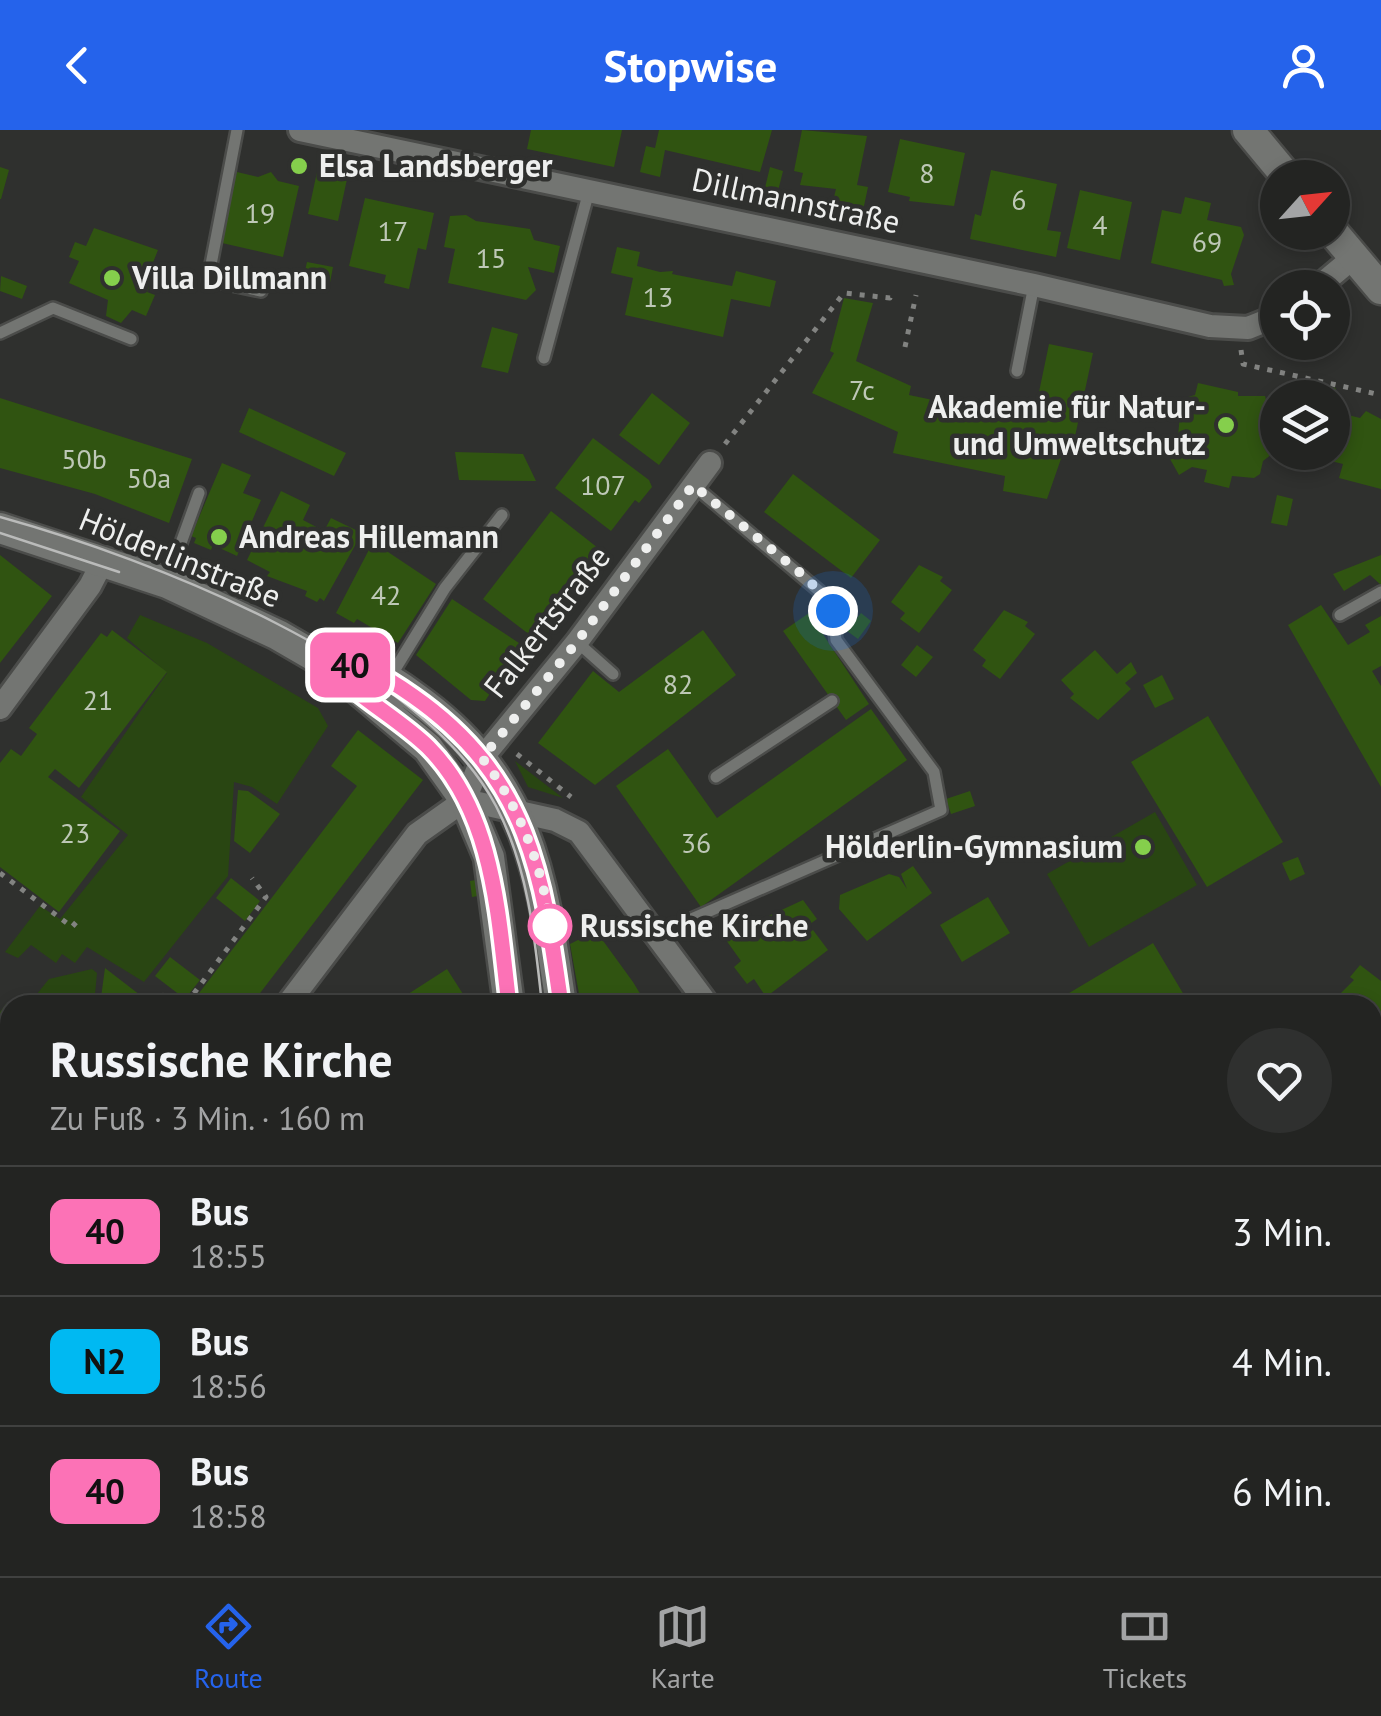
<!DOCTYPE html>
<html lang="de">
<meta charset="utf-8">
<style>
:root{--surface:#232422;--page:#2f302f;--text:#f1f3f6;--muted:#a3a4a5;--line:#404140;--accent:#2563eb}
body{margin:0;font-family:"PT Sans",sans-serif;background:var(--page);color:var(--text);height:100vh;display:flex;flex-direction:column;font-size:38px;white-space:nowrap}
*{box-sizing:border-box;margin:0}
p{font-size:32px;color:var(--muted)}
.icon{flex:none;width:55px;height:55px;fill:none;stroke:currentColor;stroke-width:2;stroke-linecap:round;stroke-linejoin:round}
.map{position:relative;flex:1;overflow:hidden}
.panel{position:absolute;left:0px;top:865px;width:1382px;height:582px;display:flex;flex-direction:column;background:var(--surface);border-radius:30px 30px 0 0;box-shadow:0 5px 15px #0003,0 0 0 2px var(--line)}
.panel>*{flex:none}
.badge{padding:0 20px;border-radius:15px;font-size:35px;line-height:65px}
.needle{width:65px;rotate:63deg}
.tools{position:absolute;left:1260px;top:30px;display:grid;gap:20px}
.tools a{display:grid;place-items:center;width:90px;height:90px;border-radius:50%;background:var(--surface);box-shadow:0 5px 15px #0003,0 0 0 2px var(--line);font-size:50px}
.you{position:absolute;width:50px;height:50px;margin:-25px;border:8px solid #fff;border-radius:50%;background:#1a73e8;box-shadow:0 0 0 15px #1a73e833}
.map>.badge{position:absolute;translate:-50% -50%;box-shadow:0 0 0 5px #fff}
.round{display:grid;place-items:center;flex:none;width:105px;height:105px;border-radius:52px;background:var(--page)}
.summary{display:flex;align-items:center;justify-content:space-between;height:170px;padding:0 50px}
h1{font-size:48px;font-weight:700;line-height:75px}
ul{padding:0;list-style:none}
li{display:flex;align-items:center;gap:30px;height:130px;padding:0 50px;border-top:2px solid var(--line)}
li div{flex:1}
li b{display:block;font-size:38px}
li em{font-style:normal}
li .badge{min-width:110px;font-weight:700;text-align:center}
header{display:flex;justify-content:space-between;align-items:center;height:130px;padding:0 50px;background:var(--accent);color:#fff;font-size:45px;font-weight:700}
.menu{display:flex;justify-content:space-around;align-items:center;height:140px;border-top:2px solid var(--line);background:var(--surface);font-size:28px;color:var(--muted)}
.menu a{display:grid;justify-items:center;gap:5px}
.menu .on{color:var(--accent)}
.map>svg:first-child{display:block}
</style>
<header><svg class="icon" aria-label="back" viewBox="0 0 24 24"><path d="M15 5l-7 7 7 7"/></svg>Stopwise<svg class="icon" aria-label="person" viewBox="0 0 24 24"><circle cx="12" cy="8" r="4"/><path d="M4 21q1-7 8-7t8 7"/></svg></header>
<div class="map">
<svg width="1381" height="1446" viewBox="0 0 1381 1446">
<rect width="100%" height="100%" fill="#2f302e"/>
<path fill="#294612" d="M 140,485 L 207,513 L 318,578 L 328,596 L 277,674 L 252,657 L 234,652 L 228,746 L 144,852 L 87,817 L 75,833 L 62,824 L 56,833 L 31,815 L 18,828 L 5,822 L 40,776 L 60,789 L 128,705 L 81,667 L 167,543 L 127,508 Z
M 515,631 L 563,668 L 528,657 Z
M 1155,682 L 1197,755 L 1089,817 L 1047,744 Z
M 92,839 L 97,843 L 94,875 L 28,875 L 49,849 Z"/>
<path fill="#305411" d="M 531,0 L 622,0 L 614,37 L 527,19 Z
M 659,0 L 772,0 L 760,42 L 665,20 L 660,47 L 640,42 L 646,16 L 655,18 Z
M 802,0 L 867,6 L 857,55 L 868,57 L 861,90 L 830,83 L 836,59 L 800,55 L 803,43 L 794,41 Z
M 900,9 L 965,23 L 954,76 L 909,71 L 910,67 L 888,62 Z
M 0,37 L 9,40 L 1,69 L 0,69 Z
M 770,37 L 783,41 L 776,69 L 763,66 Z
M 991,40 L 1057,54 L 1047,100 L 1061,102 L 1056,127 L 970,109 L 975,84 L 981,86 Z
M 237,42 L 258,47 L 271,42 L 278,51 L 299,56 L 283,127 L 222,113 L 220,101 Z
M 317,42 L 347,49 L 338,91 L 308,84 Z
M 1080,60 L 1132,72 L 1120,130 L 1067,118 Z
M 1185,67 L 1211,73 L 1207,90 L 1241,97 L 1244,105 L 1231,144 L 1234,155 L 1224,156 L 1222,150 L 1151,133 L 1162,80 L 1181,84 Z
M 365,68 L 434,83 L 426,120 L 418,118 L 409,159 L 384,153 L 386,145 L 349,136 Z
M 466,85 L 476,91 L 530,99 L 534,110 L 560,116 L 554,143 L 528,137 L 536,160 L 526,170 L 448,153 L 455,119 L 444,117 L 450,86 Z
M 94,98 L 158,120 L 150,140 L 155,143 L 147,162 L 155,165 L 146,186 L 132,180 L 121,193 L 106,186 L 108,170 L 69,153 L 79,131 L 69,127 L 75,112 L 86,116 Z
M 617,117 L 640,122 L 637,136 L 660,142 L 673,141 L 672,144 L 732,156 L 736,141 L 776,151 L 770,177 L 731,169 L 723,207 L 625,185 L 633,148 L 611,143 Z
M 307,132 L 333,137 L 328,163 L 301,158 Z
M 1,146 L 27,156 L 22,169 L 0,161 Z
M 844,168 L 873,173 L 856,231 L 911,256 L 909,265 L 1033,291 L 1049,214 L 1093,223 L 1071,325 L 1063,323 L 1047,369 L 1003,361 L 1005,346 L 893,323 L 898,302 L 812,263 L 834,223 L 830,221 Z
M 492,197 L 518,204 L 508,243 L 481,237 Z
M 1198,253 L 1238,262 L 1238,266 L 1265,266 L 1267,273 L 1275,275 L 1268,307 L 1275,309 L 1277,320 L 1263,331 L 1260,344 L 1254,348 L 1232,346 L 1229,358 L 1204,352 L 1207,340 L 1192,337 L 1179,345 L 1170,329 L 1180,322 L 1183,309 L 1178,308 L 1181,269 L 1195,265 Z
M 1321,255 L 1336,258 L 1334,268 L 1319,268 Z
M 652,263 L 690,293 L 659,335 L 619,305 Z
M 0,268 L 192,329 L 169,393 L 95,364 L 0,338 Z
M 249,278 L 346,323 L 334,346 L 239,302 Z
M 1366,281 L 1381,289 L 1381,359 L 1339,348 L 1343,334 L 1331,331 L 1340,283 L 1360,288 Z
M 593,308 L 649,350 L 652,357 L 639,373 L 635,370 L 611,401 L 555,358 Z
M 455,322 L 523,324 L 536,351 L 459,350 Z
M 222,333 L 251,345 L 243,363 L 261,370 L 237,426 L 213,415 L 211,420 L 194,413 L 196,408 L 191,406 Z
M 793,344 L 880,410 L 851,448 L 764,382 Z
M 281,361 L 310,375 L 303,390 L 324,401 L 331,388 L 362,403 L 324,471 L 320,468 L 317,472 L 305,466 L 307,461 L 267,446 L 270,442 L 247,430 Z
M 1277,365 L 1293,369 L 1287,396 L 1271,393 Z
M 551,381 L 598,418 L 530,505 L 483,469 Z
M 373,412 L 436,454 L 398,513 L 357,489 L 354,493 L 336,483 Z
M 0,425 L 52,466 L 0,533 Z
M 1381,425 L 1381,455 L 1370,445 L 1344,461 L 1333,444 Z
M 919,435 L 943,447 L 940,451 L 952,460 L 919,503 L 900,489 L 905,483 L 891,472 Z
M 452,469 L 522,515 L 485,571 L 471,570 L 416,525 Z
M 1321,475 L 1348,515 L 1370,502 L 1365,495 L 1381,486 L 1381,536 L 1372,541 L 1381,556 L 1381,657 L 1288,495 Z
M 1004,480 L 1028,492 L 1025,496 L 1035,504 L 1000,549 L 982,536 L 986,530 L 973,520 Z
M 809,483 L 869,574 L 846,590 L 783,501 Z
M 861,483 L 871,491 L 858,509 L 847,501 Z
M 112,500 L 167,542 L 79,658 L 55,639 L 48,647 L 120,701 L 59,782 L 0,737 L 0,633 L 11,619 L 21,626 L 37,604 L 29,598 L 101,503 L 107,507 Z
M 703,500 L 736,545 L 595,655 L 538,613 L 593,541 L 619,562 Z
M 917,515 L 933,527 L 916,547 L 901,535 Z
M 1095,520 L 1117,544 L 1131,532 L 1137,543 L 1125,553 L 1131,559 L 1098,590 L 1070,568 L 1074,564 L 1061,550 Z
M 1162,545 L 1174,569 L 1155,578 L 1143,555 Z
M 871,579 L 907,630 L 701,777 L 616,656 L 668,619 L 717,688 Z
M 1208,586 L 1283,712 L 1207,757 L 1131,632 Z
M 358,600 L 423,650 L 251,875 L 190,875 L 357,656 L 331,636 Z
M 238,660 L 248,661 L 280,684 L 250,723 L 234,711 Z
M 970,661 L 975,676 L 951,684 L 946,669 Z
M 1298,727 L 1305,744 L 1290,751 L 1282,733 Z
M 913,736 L 932,763 L 867,811 L 839,779 L 840,765 L 889,744 L 899,747 L 907,759 L 901,744 Z
M 231,748 L 260,771 L 245,791 L 216,768 Z
M 476,750 L 478,766 L 472,767 L 470,751 Z
M 988,767 L 1010,803 L 962,832 L 940,795 Z
M 803,770 L 817,789 L 803,799 L 807,804 L 813,800 L 828,820 L 766,867 L 754,849 L 747,854 L 734,837 L 741,831 L 726,810 L 727,805 Z
M 596,801 L 633,852 L 647,875 L 581,875 L 570,814 Z
M 1153,813 L 1184,865 L 1167,875 L 1049,875 Z
M 170,827 L 200,850 L 185,869 L 155,846 Z
M 1360,835 L 1381,851 L 1381,939 L 1372,932 L 1380,919 L 1372,913 L 1372,875 L 1329,875 L 1354,850 L 1350,847 Z
M 105,838 L 140,865 L 133,875 L 100,875 Z
M 447,839 L 470,875 L 391,875 Z
M 6,874 L 10,876 L 10,908 L 0,901 L 0,882 Z
M 5,935 L 10,939 L 10,1010 L 0,1003 L 0,942 Z
M 1381,1032 L 1381,1100 L 1372,1094 L 1372,1043 Z
M 0,1099 L 10,1107 L 10,1188 L 0,1204 Z
M 1372,1133 L 1381,1140 L 1379,1190 L 1372,1185 Z
M 10,1347 L 10,1438 L 16,1438 L 10,1446 L 0,1446 L 0,1360 Z
M 114,1438 L 171,1438 L 182,1446 L 125,1446 Z
M 230,1438 L 453,1438 L 465,1446 L 242,1446 Z
M 673,1438 L 727,1438 L 731,1446 L 677,1446 Z
M 845,1438 L 915,1438 L 926,1446 L 838,1446 Z
M 1219,1438 L 1342,1438 L 1334,1446 L 1212,1446 Z"/>
<g fill="none" stroke-linecap="round" stroke-linejoin="round">
<defs>
<path id="lane" d="M 237,0 L 208,150 L 261,161
M 0,203 L 53,178 L 131,209
M 544,228 L 589,61
M 1017,241 L 1034,155
M 168,449 L 199,363
M 1340,485 L 1381,462
M 577,512 L 613,544
M 389,549 L 445,458 L 502,385
M 716,647 L 832,571
M 657,804 L 941,680 L 934,642 L 836,510 L 833,481 L 824,465 L 693,355
M 949,1438 L 959,1446"/>
<path id="street" d="M 300,0 L 1034,155 L 1210,196 L 1248,198 L 1278,186
M 1317,158 L 1354,127
M 0,578 L 90,456 L 104,429
M 465,670 L 555,690 L 579,702 L 708,875
M 287,875 L 417,704 L 465,670 L 482,628 L 577,512 L 710,333
M 1372,1003 L 1381,992
M 0,1057 L 10,1065
M 0,1245 L 10,1232
M 0,1286 L 10,1294
M 202,1438 L 213,1446
M 502,1438 L 514,1446
M 1110,1438 L 1116,1446"/>
<path id="secondary" d="M 1248,0 L 1288,48
M 1332,101 L 1381,159
M 0,398 L 167,453 L 278,505 L 328,534 L 428,618 L 465,670 L 489,727 L 509,875
M 328,534 C 358,529 390,549 413,566 C 529,648 542,744 561,875
M 605,1438 L 606,1446"/>
</defs>
<use href="#lane" stroke="#4b4c4a" stroke-width="16"/>
<use href="#street" stroke="#4b4c4a" stroke-width="28"/>
<use href="#secondary" stroke="#4b4c4a" stroke-width="35"/>
<path stroke="#828381" stroke-width="5" stroke-dasharray="5 8" stroke-linecap="butt" d="M 905,217 L 916,165
M 1241,220 L 1243,234 L 1381,265
M 725,314 L 844,163 L 890,168 L 892,161
M 517,624 L 571,667
M 0,743 L 72,797 L 79,789
M 579,803 L 609,787
M 162,865 L 186,874 L 266,767 L 252,748
M 32,1446 L 37,1438
M 1013,1446 L 1020,1438
M 1190,1446 L 1197,1438"/>
<use href="#lane" stroke="#737572" stroke-width="11"/>
<use href="#street" stroke="#737572" stroke-width="22"/>
<use href="#secondary" stroke="#737572" stroke-width="30"/>
<path stroke="#babbba" stroke-width="2.5" d="M 0,387 C 151,429 420,532 496,676 C 528,737 535,808 542,875
M 0,403 L 119,442
M 309,530 C 389,573 468,637 489,730 C 500,777 503,827 509,875
M 601,1438 L 602,1446
M 617,1438 L 618,1446"/>
</g>
<g fill="none" stroke-linecap="round" stroke-linejoin="round">
<defs>
<path id="line" d="M 509,875 C 498,787 495,684 428,617 C 397,587 356,567 328,534 C 358,529 389,549 413,566 C 529,647 543,745 561,875"/>
</defs>
<use href="#line" stroke="#fff" stroke-width="22"/>
<use href="#line" stroke="#fc72b6" stroke-width="15"/>
<path stroke="#eeefee" stroke-width="10" stroke-dasharray="0 18" d="M 550,796 C 543,737 519,675 482,628 L 577,512 L 693,355 L 809,450 L 833,481"/>
</g>
<g fill="#85cf4c" stroke="#2f302e" stroke-width="4">
<circle cx="299" cy="36" r="10"/>
<circle cx="112" cy="148" r="10"/>
<circle cx="1226" cy="295" r="10"/>
<circle cx="219" cy="407" r="10"/>
<circle cx="1143" cy="717" r="10"/>
</g>
<circle fill="#fff" stroke="#fc72b6" stroke-width="5" cx="550" cy="796" r="20"/>
<g text-anchor="middle" stroke-width="9" stroke-linejoin="round" paint-order="stroke">
<g font-size="28" fill="#bec8b7">
<text x="927" y="53">8</text>
<text x="1019" y="80">6</text>
<text x="260" y="93">19</text>
<text x="1100" y="105">4</text>
<text x="393" y="111">17</text>
<text x="1207" y="122">69</text>
<text x="491" y="138">15</text>
<text x="658" y="177">13</text>
<text x="862" y="270">7c</text>
<text x="84" y="339">50b</text>
<text x="149" y="358">50a</text>
<text x="603" y="365">107</text>
<text x="386" y="475">42</text>
<text x="678" y="564">82</text>
<text x="98" y="580">21</text>
<text x="75" y="713">23</text>
<text x="696" y="723">36</text>
</g>
<g font-size="32" font-weight="bold" fill="#eeefee" stroke="#2f302e" text-anchor="start">
<text x="319" y="47">Elsa Landsberger</text>
<text x="132" y="159">Villa Dillmann</text>
<text x="1206" y="288" text-anchor="end">Akademie für Natur-<tspan x="1206" dy="37">und Umweltschutz</tspan></text>
<text x="239" y="418">Andreas Hillemann</text>
<text x="1123" y="728" text-anchor="end">Hölderlin-Gymnasium</text>
</g>
<g font-size="32" fill="#eeefee" stroke="#2f302e">
<text transform="translate(796 71) rotate(12)" y="11">Dillmannstraße</text>
<text transform="translate(180 428) rotate(22)" y="11">Hölderlinstraße</text>
<text transform="translate(547 492) rotate(-52)" y="11">Falkertstraße</text>
</g>
<g font-size="32" font-weight="bold" fill="#eeefee" stroke="#2f302e" text-anchor="start">
<text x="580" y="807">Russische Kirche</text>
</g>
</g>
</svg>
<div class="tools">
<a><svg class="needle" viewBox="-14 -14 28 28"><path d="M0-13l5 13h-10z" fill="#e53935"/><path d="M0 13l5-13h-10z" fill="#a3a4a5"/></svg></a>
<a><svg class="icon" aria-label="locate" viewBox="0 0 24 24"><circle cx="12" cy="12" r="6"/><path d="M12 2v4M12 18v4M2 12h4M18 12h4"/></svg></a>
<a><svg class="icon" aria-label="layers" viewBox="0 0 24 24"><path d="M12 4l9 5-9 5-9-5zM3 14l9 5 9-5"/></svg></a>
</div>
<div class="you" style="left:833px;top:481px"></div>
<b class="badge" style="left:350px;top:535px;background:#fc72b6;color:#111">40</b>
<section class="panel">
<div class="summary"><div><h1>Russische Kirche</h1><p>Zu Fuß · 3 Min. · 160 m</p></div><a class="round"><svg class="icon" aria-label="heart" viewBox="0 0 24 24"><path d="M12 20l-8-8c-3-5 5-10 8-4 3-6 11-1 8 4z"/></svg></a></div>
<ul>
<li><span class="badge" style="background:#fc72b6;color:#111">40</span><div><b>Bus</b><p>18:55</p></div><em>3 Min.</em></li>
<li><span class="badge" style="background:#00b9f2;color:#111">N2</span><div><b>Bus</b><p>18:56</p></div><em>4 Min.</em></li>
<li><span class="badge" style="background:#fc72b6;color:#111">40</span><div><b>Bus</b><p>18:58</p></div><em>6 Min.</em></li>
</ul>
</section>
</div>
<nav class="menu">
<a class="on"><svg class="icon" aria-label="directions" viewBox="0 0 24 24"><path d="M12 3l9 9-9 9-9-9zM9 14v-3h6M13 9l2 2-2 2"/></svg>Route</a>
<a><svg class="icon" aria-label="map" viewBox="0 0 24 24"><path d="M3 6l6-2 6 2 6-2v14l-6 2-6-2-6 2zM9 4v14M15 6v14"/></svg>Karte</a>
<a><svg class="icon" aria-label="tickets" viewBox="0 0 24 24"><path d="M3 7h18v10H3zM15 7v10"/></svg>Tickets</a>
</nav>
